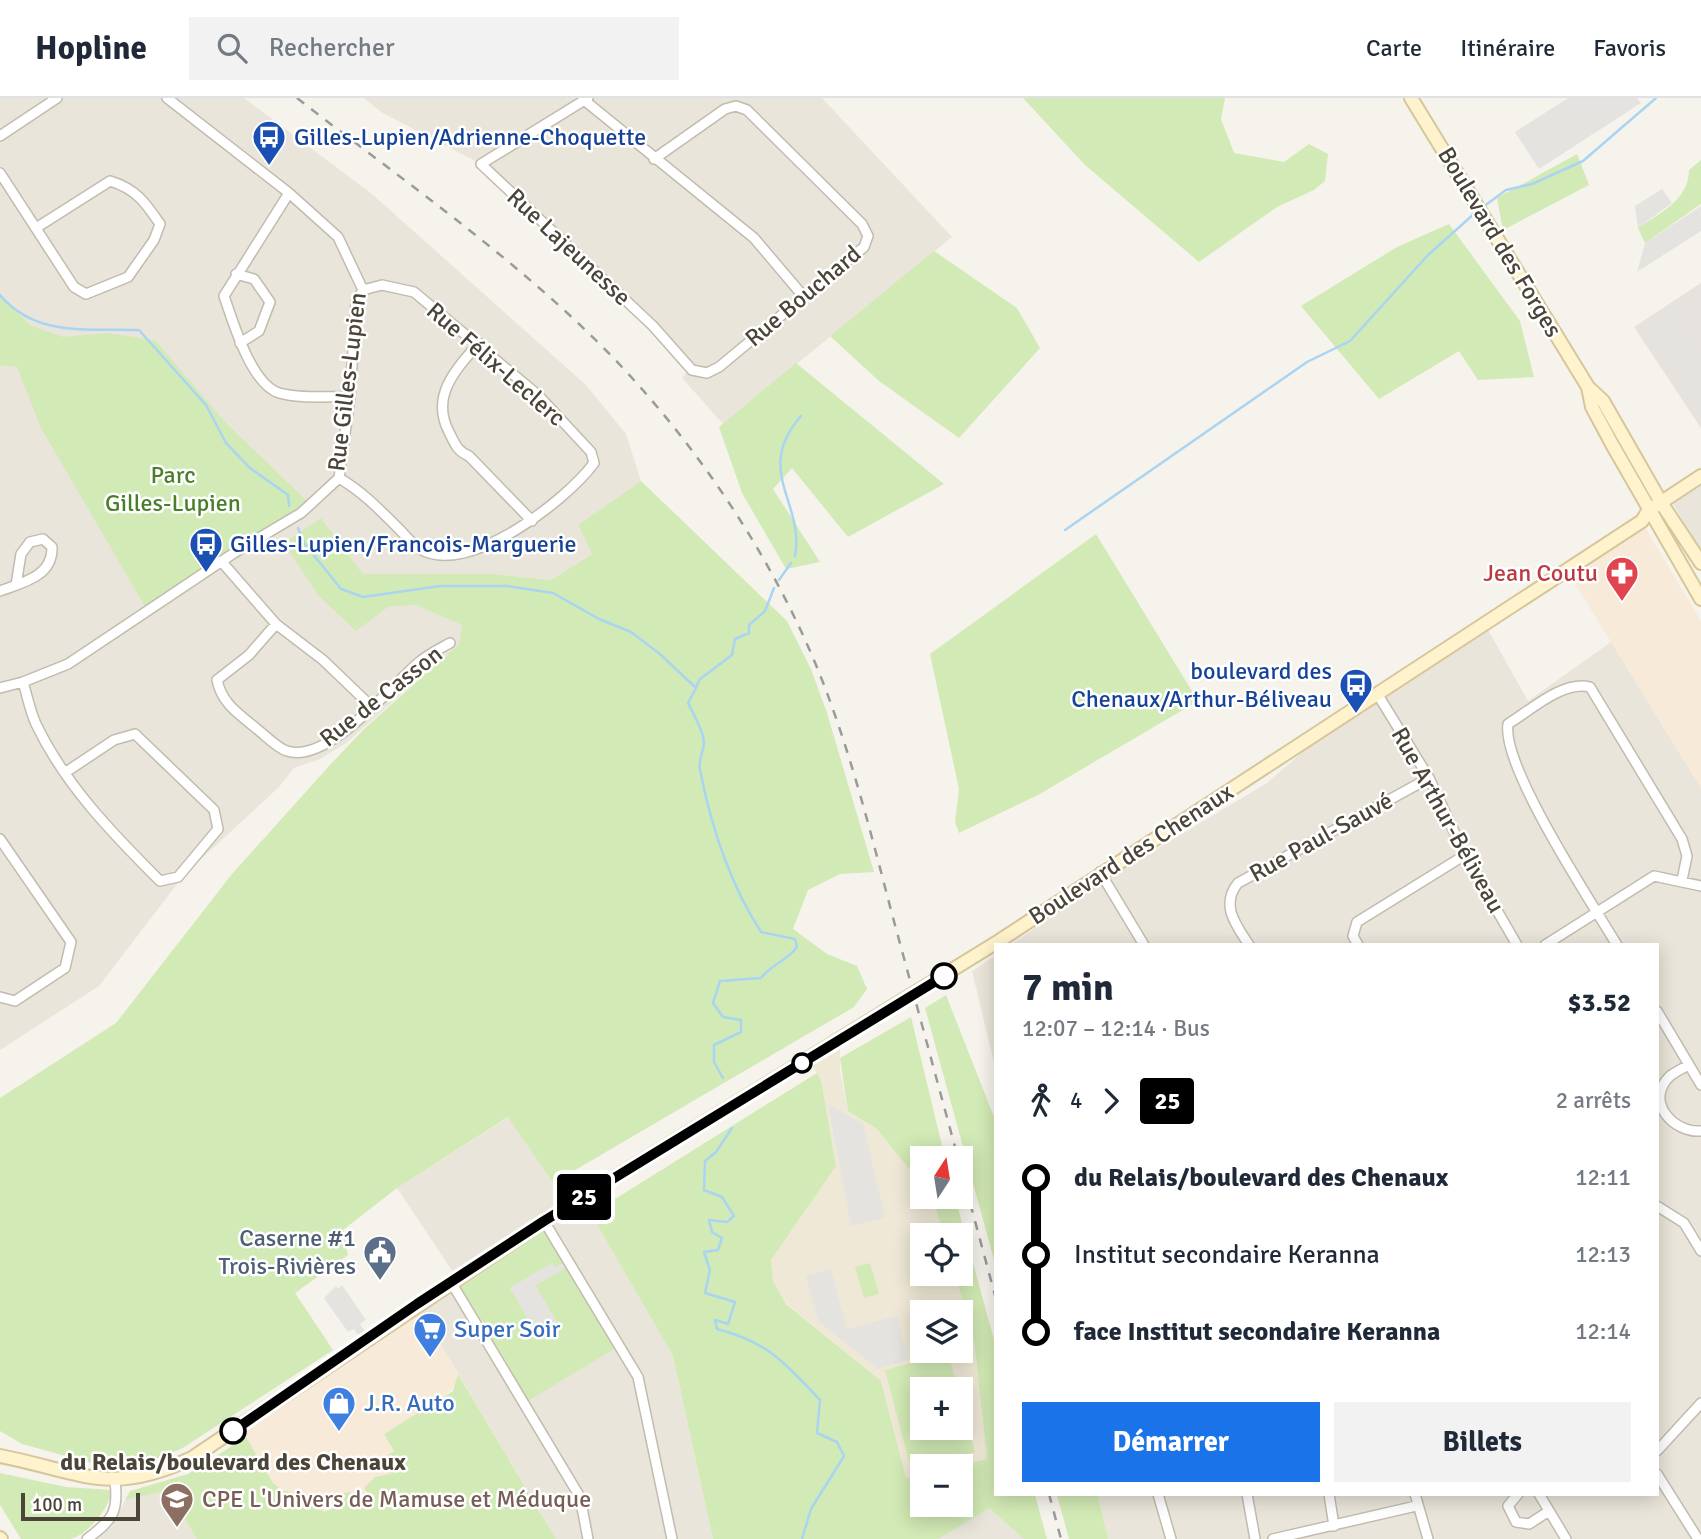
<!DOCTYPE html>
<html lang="fr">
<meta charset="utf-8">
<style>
:root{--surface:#fff;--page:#f2f2f3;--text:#1f2937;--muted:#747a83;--line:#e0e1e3;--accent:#1a73e8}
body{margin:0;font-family:Signika,sans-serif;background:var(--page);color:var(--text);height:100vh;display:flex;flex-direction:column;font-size:26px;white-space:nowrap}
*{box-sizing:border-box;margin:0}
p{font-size:23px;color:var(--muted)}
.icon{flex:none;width:38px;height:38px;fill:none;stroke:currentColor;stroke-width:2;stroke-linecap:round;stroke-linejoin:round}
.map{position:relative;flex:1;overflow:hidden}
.side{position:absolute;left:994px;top:845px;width:665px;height:553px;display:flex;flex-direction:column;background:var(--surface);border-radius:0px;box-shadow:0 4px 18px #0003}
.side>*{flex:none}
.badge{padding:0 14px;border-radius:5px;font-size:24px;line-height:46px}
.needle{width:46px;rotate:12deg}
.fabs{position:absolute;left:910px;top:1048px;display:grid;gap:14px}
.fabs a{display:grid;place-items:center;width:63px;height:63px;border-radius:0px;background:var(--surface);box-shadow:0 4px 18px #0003;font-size:35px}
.scale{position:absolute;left:21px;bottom:18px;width:119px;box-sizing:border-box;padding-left:7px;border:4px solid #4b4439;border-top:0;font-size:19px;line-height:24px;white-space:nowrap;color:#4b4439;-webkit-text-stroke:5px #fff;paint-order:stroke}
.map>.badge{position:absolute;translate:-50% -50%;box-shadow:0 0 0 4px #fff}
.legs{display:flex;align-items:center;gap:10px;height:77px;padding:0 28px;font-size:23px}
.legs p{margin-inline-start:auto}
.head{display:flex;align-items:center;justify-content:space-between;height:119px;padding:0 28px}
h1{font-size:38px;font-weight:800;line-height:52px}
.primary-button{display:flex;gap:14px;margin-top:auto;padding:14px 28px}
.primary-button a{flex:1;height:80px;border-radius:0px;background:var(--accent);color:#fff;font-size:28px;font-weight:800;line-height:80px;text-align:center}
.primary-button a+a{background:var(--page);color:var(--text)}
ul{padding:0 28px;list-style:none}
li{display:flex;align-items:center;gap:24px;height:77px;font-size:26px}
li i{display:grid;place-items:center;width:10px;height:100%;margin:0 9px;background:currentColor}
li i::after{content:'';width:18px;height:18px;margin:-9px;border:5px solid;border-radius:50%;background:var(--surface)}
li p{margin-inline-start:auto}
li:first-child i{background:linear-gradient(#0000 50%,currentColor 0)}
li:last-child i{background:linear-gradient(currentColor 50%,#0000 0)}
header{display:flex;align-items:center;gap:42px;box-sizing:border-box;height:98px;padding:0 35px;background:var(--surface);border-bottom:2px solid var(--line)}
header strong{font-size:33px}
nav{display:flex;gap:38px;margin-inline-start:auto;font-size:24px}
.search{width:490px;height:63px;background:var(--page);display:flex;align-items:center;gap:18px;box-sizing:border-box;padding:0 24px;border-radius:0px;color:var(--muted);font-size:26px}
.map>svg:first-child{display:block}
</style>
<header>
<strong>Hopline</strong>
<div class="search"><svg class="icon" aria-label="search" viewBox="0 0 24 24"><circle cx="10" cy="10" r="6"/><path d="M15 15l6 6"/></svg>Rechercher</div>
<nav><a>Carte</a><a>Itinéraire</a><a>Favoris</a></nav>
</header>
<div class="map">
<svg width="1701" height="1441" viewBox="0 0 1701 1441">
<rect width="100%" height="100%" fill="#f6f3ec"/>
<path fill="#eae5da" d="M 0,0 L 244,0 L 372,96 L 586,287 L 626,336 L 641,383 L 578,427 L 592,456 L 551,482 L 493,476 L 363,476 L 321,421 L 285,445 L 317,496 L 388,509 L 416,507 L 463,527 L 459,546 L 346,645 L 320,661 L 294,670 L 279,689 L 184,777 L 99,888 L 0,952 Z
M 364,0 L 822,0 L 952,139 L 723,326 L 682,280 L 692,268 L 481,66 L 381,14 Z
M 1701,380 L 1701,455 L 1670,400 Z
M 1482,521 L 1528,603 L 1611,544 L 1701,690 L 1701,1441 L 1108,1441 L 1098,1397 L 1657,1396 L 1657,847 L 1010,847 L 1115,776 L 1267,685 L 1377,589 Z
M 996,857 L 996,973 L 972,873 Z
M 509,1019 L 568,1108 L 582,1100 L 673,1258 L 713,1441 L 556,1441 L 417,1206 L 451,1184 L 487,1247 L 619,1249 L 457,1180 L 397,1090 Z
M 167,1393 L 197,1441 L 94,1441 L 112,1429 L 125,1402 Z
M 989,1409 L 1024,1441 L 939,1441 Z"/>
<path fill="#f7ead8" d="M 1644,428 L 1701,523 L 1701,690 L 1571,479 Z
M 417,1206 L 458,1276 L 457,1287 L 423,1314 L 384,1336 L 394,1353 L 393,1367 L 390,1376 L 375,1379 L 376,1405 L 368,1411 L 360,1400 L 343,1395 L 333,1410 L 324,1414 L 296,1395 L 282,1392 L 273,1385 L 239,1329 Z"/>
<path fill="#e6e2dd" d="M 1701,185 L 1701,330 L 1634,229 Z"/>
<path fill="#efe8d6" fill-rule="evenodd" d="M 840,945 L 840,973 L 848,1013 L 877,1031 L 922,1087 L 922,1099 L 934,1101 L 944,1137 L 922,1138 L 922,1176 L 955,1176 L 974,1242 L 987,1362 L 957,1368 L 922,1368 L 922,1377 L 906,1380 L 881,1283 L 786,1205 L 773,1184 L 771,1162 L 836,1068 L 821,982 L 810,963 ZM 922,1214 L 961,1214 L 961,1253 L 922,1253 ZM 922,1292 L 961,1292 L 961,1330 L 922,1330 Z"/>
<path fill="#d2eab5" d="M 1023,0 L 1225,0 L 1221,21 L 1234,55 L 1284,64 L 1309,46 L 1328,56 L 1325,83 L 1314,92 L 1277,109 L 1199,164 L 1085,67 Z
M 1577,56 L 1589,87 L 1503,132 L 1497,100 Z
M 1701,62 L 1701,106 L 1645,145 L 1638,130 C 1660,115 1689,102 1689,72 Z
M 1449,126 L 1520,223 L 1534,279 L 1478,282 L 1459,253 L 1379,301 L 1301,208 L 1397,149 Z
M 934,153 L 1017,210 L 1040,250 L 959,340 L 879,283 L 830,238 Z
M 0,198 L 30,227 L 63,239 L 106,235 L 155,242 L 226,325 L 310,406 L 147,512 L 41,330 L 17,269 L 0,267 Z
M 796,265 L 944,386 L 848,439 L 792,370 L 773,391 L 820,464 L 786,471 L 742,395 L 719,329 Z
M 641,383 L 787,523 L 811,571 L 827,615 L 874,774 L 840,776 L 808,792 L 793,831 L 827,856 L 857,868 L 867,891 L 854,909 L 553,1085 L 508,1019 L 397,1090 L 343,1132 L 348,1157 L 295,1195 L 333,1252 L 181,1351 L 145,1365 L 108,1368 L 91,1365 L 22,1346 L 0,1333 L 0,1000 L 116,925 L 232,776 L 330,667 L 364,631 L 459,546 L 462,527 L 416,507 L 388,509 L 356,533 L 317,496 L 284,445 L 321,420 L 363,476 L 493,476 L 551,482 L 592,456 L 578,427 Z
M 1096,436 L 1198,603 L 1038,697 L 959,735 L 955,724 L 959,691 L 930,556 Z
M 946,897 L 996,1024 L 996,1169 L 925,910 Z
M 911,919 L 945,1060 L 922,1060 L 922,1087 L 877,1031 L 848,1013 L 840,960 Z
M 817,975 L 821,982 L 836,1068 L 771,1162 L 773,1183 L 786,1206 L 881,1283 L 906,1380 L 922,1377 L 922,1407 L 961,1407 L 961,1368 L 957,1368 L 987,1361 L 974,1242 L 955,1176 L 961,1176 L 961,1138 L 944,1137 L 932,1099 L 955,1099 L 996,1249 L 996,1396 L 1035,1397 L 1047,1441 L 1024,1441 L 989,1410 L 939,1441 L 713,1441 L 673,1258 L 591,1116 Z
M 544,1123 L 568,1162 L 554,1170 L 552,1166 L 510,1190 L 541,1242 L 561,1231 L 535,1187 L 570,1167 L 619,1248 L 523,1306 L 451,1184 Z
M 870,1165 L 879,1196 L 864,1200 L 855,1169 Z
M 948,1255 L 958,1291 L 922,1292 L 922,1330 L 961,1330 L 961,1301 L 975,1354 L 911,1371 L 885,1272 Z
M 458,1276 L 556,1441 L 197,1441 L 167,1393 L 125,1402 L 130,1393 L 188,1376 L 246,1339 L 273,1385 L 282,1392 L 296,1395 L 324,1414 L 334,1410 L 343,1395 L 354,1394 L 368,1411 L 375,1405 L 364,1390 L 375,1379 L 390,1376 L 393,1367 L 387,1358 L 394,1353 L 384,1336 L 453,1293 Z
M 0,1375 L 66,1389 L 111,1392 C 112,1408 87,1437 71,1441 C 56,1441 37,1441 21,1441 L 0,1407 Z
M 1057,1397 L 1098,1397 L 1108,1441 L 1069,1441 Z"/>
<path fill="#e5e3e0" d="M 1568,0 L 1637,0 L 1641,5 L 1539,71 L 1515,34 Z
M 1662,91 L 1672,105 L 1638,130 L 1635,108 Z
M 1701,108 L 1701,133 L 1637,174 L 1645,145 Z
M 1668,209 L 1701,266 L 1701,307 L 1651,229 Z
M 828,1006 L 863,1026 L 885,1120 L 851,1128 Z
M 568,1162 L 570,1167 L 535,1188 L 561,1231 L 541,1242 L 510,1190 L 552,1165 L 555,1170 Z
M 831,1171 L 847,1231 L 897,1218 L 908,1262 L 878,1271 L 818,1223 L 806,1178 Z
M 342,1187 L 366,1222 L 360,1226 L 369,1240 L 363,1244 L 354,1231 L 348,1234 L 324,1200 L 336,1188 L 338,1191 Z"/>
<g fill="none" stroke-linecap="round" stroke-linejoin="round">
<path stroke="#a9d4f2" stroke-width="2.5" d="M 1483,109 L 1506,92 L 1532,86 L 1583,63 L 1656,0
M 0,197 C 37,240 87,230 139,232 L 206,307 L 226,345 L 250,370 L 288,397 L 289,408
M 298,430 L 304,445 L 341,491 L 363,499 L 440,488 L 507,488 L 553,495 L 599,521 L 631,534 L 660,556 L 696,590 L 688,605 C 693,616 704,633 704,645 C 703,655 698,662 700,672 C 711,728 730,786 761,834 L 795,841 L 797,849 C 787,863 772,866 761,880 L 720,883 L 713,905 L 723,919 L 741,922 L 741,934 L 714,947 L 714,964 L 723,980
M 1065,432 L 1307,264 L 1350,243 L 1428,157 L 1475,115
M 795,458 C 805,404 753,373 801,318
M 779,482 L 791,465
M 696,589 L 700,581 L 732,557 L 735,541 L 749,535 L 749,527 L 765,513 L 774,490
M 732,1030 L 716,1054 L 705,1063 L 704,1092 L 722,1099 L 734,1118 L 727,1124 L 709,1122 L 712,1134 L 722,1140 L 718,1152 L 704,1154 L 710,1172 L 705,1195 L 735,1204 L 728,1226 L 715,1222 L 717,1231 C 768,1244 785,1265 820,1302 L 817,1335 L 837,1344 L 844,1358 L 811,1411 L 802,1441"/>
<defs>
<path id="street" d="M 167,0 L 289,95 L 338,139 L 363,192
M 588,0 L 481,66 L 653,228 L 692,272 L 707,275 L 719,269 L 864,149 L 868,138 L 862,126 L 747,12 L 736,8 L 725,11 L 654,61
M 584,2 L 754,140 L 804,199
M 0,38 L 57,0
M 0,75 L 74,189 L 86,196 L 128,179 L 154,142 L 160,126 C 145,104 136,91 110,83 L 36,130
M 289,95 L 224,198 C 233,224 251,286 279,295 C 300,301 329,298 350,299
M 236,176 L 254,181 L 270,204 L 259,233 L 240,245
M 479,245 C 456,271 430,298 449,334 C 455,346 457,353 469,358 L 532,423
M 339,380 C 363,394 381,413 400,432 C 406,438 413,447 420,451 C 467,480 567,402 594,365 L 591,354 L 538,297 L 414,194 L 382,187 L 363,192
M 221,463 L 276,526 L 323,562 L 372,609
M 0,493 C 24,484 53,478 52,449 L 43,441 L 30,444 L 21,456 L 16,487
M 276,526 L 249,557 L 217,582 C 222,606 239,616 257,631 C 265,637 277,650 287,653 C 328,666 390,589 418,565 C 427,557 439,551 450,545
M 23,584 C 27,597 30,613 36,626 C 65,687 113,736 160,783 L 178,779 L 218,731 L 214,712 L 135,636 L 114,642 L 66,674
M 0,590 L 23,584 L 68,566 L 234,455 L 301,415 L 339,380 L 350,299 L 356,204 L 363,192
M 1378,597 L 1429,680 L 1465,757 L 1517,847
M 0,741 L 71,844 L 65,870 L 15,903 L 0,899
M 1100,774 L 1144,847
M 1249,847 C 1236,827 1220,807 1238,785 L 1429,680
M 1358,847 L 1353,838 L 1357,824 L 1465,757
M 1545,847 L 1654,778 L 1701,788
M 1617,847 C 1592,805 1501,668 1508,626 C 1531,612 1563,582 1590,589 L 1682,741 L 1687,758 L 1682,782
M 1657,913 L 1701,987
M 1689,967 C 1683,970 1675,974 1670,978 C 1644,1003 1673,1035 1701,1033
M 1657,1108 L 1684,1125 L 1701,1153
M 544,1123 L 638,1279 L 672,1441
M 451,1184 L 580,1399 L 588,1441
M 1657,1353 L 1701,1305
M 1657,1376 L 1698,1441
M 1158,1396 L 1171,1441
M 1247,1396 L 1255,1441
M 1329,1396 L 1334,1428
M 1415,1396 L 1428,1441
M 1518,1396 L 1508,1408 L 1516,1424 L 1529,1426 L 1549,1413
M 1539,1396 L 1566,1441
M 87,1441 C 112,1422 119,1415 115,1383
M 1273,1441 L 1416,1408"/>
<path id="secondary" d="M 1411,0 L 1588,289 L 1603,303 L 1662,406 L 1701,465
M 1588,289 L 1592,309 L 1613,348 L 1701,501
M 0,1358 C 82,1374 109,1399 192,1360 L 544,1123 L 999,843 L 1642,423 L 1648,413 L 1701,378
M 0,1440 L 1,1441"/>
</defs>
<use href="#street" stroke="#c2bbae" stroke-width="12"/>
<use href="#secondary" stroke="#d6c79b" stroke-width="16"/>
<use href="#street" stroke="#fff" stroke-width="9"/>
<use href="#secondary" stroke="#fff3cd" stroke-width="12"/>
<path stroke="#9a9a9a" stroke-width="2.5" stroke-dasharray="9 9" stroke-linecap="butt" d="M 297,0 C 407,86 526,167 622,269 C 700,353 765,450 811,555 C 847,639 869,728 892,816 C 914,897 936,979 958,1060
M 961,1071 L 996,1201
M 1049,1396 L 1061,1441"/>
</g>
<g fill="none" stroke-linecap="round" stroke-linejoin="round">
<defs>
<path id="line-1" d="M 233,1333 L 417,1206 L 544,1123 L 944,878"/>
</defs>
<use href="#line-1" stroke="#fff" stroke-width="16"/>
<use href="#line-1" stroke="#000" stroke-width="10"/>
</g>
<defs>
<symbol id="bus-pin" viewBox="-11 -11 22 30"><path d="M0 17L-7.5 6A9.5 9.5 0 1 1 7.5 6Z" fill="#1a4fb4" stroke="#fff"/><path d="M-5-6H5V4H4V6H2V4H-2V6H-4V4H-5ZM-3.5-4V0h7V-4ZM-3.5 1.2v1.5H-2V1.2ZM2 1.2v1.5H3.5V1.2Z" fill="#fff"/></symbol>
<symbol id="pharmacy-pin" viewBox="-11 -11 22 30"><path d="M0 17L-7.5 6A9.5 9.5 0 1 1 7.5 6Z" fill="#e0444e" stroke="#fff"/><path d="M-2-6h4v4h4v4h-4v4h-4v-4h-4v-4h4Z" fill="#fff"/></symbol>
<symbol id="civic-pin" viewBox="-11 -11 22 30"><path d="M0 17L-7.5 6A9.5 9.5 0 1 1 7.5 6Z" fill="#5c6f8a" stroke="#fff"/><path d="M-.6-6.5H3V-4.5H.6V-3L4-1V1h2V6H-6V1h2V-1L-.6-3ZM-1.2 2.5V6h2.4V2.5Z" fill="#fff"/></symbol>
<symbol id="supermarket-pin" viewBox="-11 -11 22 30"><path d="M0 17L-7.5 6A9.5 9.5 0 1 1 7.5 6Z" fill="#3f7fe0" stroke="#fff"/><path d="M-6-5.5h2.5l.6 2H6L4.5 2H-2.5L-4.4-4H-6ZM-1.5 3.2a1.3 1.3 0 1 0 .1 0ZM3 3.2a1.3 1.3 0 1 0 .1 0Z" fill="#fff"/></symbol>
<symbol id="shop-pin" viewBox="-11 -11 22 30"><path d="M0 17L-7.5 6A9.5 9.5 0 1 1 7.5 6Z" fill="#3f7fe0" stroke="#fff"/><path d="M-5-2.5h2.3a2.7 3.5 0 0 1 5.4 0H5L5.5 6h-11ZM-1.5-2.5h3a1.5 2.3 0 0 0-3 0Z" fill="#fff"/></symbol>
<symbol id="school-pin" viewBox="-11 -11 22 30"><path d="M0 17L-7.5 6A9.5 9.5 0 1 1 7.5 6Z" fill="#8d6e63" stroke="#fff"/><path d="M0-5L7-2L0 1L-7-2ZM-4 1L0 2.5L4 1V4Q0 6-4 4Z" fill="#fff"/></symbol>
</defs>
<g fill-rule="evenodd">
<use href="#bus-pin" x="250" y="20" width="38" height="52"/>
<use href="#bus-pin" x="187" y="427" width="38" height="52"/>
<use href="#pharmacy-pin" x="1603" y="456" width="38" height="52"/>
<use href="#bus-pin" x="1337" y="568" width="38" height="52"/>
<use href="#civic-pin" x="361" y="1135" width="38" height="52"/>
<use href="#supermarket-pin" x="411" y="1212" width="38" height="52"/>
<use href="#shop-pin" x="320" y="1286" width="38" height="52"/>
<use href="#school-pin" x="158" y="1382" width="38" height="52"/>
</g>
<g fill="#fff" stroke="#000" stroke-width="3.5">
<circle cx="944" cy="878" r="12"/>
<circle cx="802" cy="965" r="9"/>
<circle cx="233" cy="1333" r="12"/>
</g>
<g text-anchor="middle" stroke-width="5" stroke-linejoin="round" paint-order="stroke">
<g font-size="24" fill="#164399" stroke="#fff" text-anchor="start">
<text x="294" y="47">Gilles-Lupien/Adrienne-Choquette</text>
<text x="230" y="454">Gilles-Lupien/Francois-Marguerie</text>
<text x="1332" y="581" text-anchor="end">boulevard des<tspan x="1332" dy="28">Chenaux/Arthur-Béliveau</tspan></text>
</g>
<g font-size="24" fill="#4b4439" stroke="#fff">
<text transform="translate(1500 144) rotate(59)" y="8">Boulevard des Forges</text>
<text transform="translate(569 149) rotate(43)" y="8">Rue Lajeunesse</text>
<text transform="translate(803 198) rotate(-40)" y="8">Rue Bouchard</text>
<text transform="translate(496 266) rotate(41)" y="8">Rue Félix-Leclerc</text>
<text transform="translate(347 284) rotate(-83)" y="8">Rue Gilles-Lupien</text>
<text transform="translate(381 598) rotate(-38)" y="8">Rue de Casson</text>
<text transform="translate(1448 722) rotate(61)" y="8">Rue Arthur-Béliveau</text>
<text transform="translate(1321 739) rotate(-29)" y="8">Rue Paul-Sauvé</text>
<text transform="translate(1131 756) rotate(-33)" y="8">Boulevard des Chenaux</text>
</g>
<g font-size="24" fill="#4a7f2a" stroke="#fff">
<text x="173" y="385">Parc<tspan x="173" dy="28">Gilles-Lupien</tspan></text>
</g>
<g font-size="24" fill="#be3a42" stroke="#fff" text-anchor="end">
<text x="1598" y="483">Jean Coutu</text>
</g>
<g font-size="24" fill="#4e5e75" stroke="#fff" text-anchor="end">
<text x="356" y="1148">Caserne #1<tspan x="356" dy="28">Trois-Rivières</tspan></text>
</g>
<g font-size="24" fill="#366cbe" stroke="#fff" text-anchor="start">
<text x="454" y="1239">Super Soir</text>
<text x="364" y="1313">J.R. Auto</text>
</g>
<g font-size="24" font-weight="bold" fill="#4b4439" stroke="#fff">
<text x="233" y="1372">du Relais/boulevard des Chenaux</text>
</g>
<g font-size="24" fill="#785e54" stroke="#fff" text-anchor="start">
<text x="202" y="1409">CPE L'Univers de Mamuse et Méduque</text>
</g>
</g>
</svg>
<div class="fabs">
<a><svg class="needle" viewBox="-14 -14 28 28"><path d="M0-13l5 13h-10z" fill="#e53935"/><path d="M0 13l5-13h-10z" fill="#747a83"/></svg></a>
<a><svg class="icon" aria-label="locate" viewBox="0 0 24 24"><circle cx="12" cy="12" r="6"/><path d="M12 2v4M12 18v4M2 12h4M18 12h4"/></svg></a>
<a><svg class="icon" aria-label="layers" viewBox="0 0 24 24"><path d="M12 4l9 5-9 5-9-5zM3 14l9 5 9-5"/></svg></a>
<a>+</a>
<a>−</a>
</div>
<div class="scale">100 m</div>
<b class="badge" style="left:584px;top:1099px;background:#000;color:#fff">25</b>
<section class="side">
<div class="head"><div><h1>7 min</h1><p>12:07 – 12:14 · Bus</p></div><b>$3.52</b></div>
<div class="legs"><svg class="icon" aria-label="walk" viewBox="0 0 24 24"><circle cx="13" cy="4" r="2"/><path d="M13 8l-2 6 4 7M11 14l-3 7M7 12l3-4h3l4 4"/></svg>4<svg class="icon" aria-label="forward" viewBox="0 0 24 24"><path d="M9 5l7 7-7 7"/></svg><b class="badge" style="background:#000;color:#fff">25</b><p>2 arrêts</p></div>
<ul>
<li><i style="color:#000"></i><b>du Relais/boulevard des Chenaux</b><p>12:11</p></li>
<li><i style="color:#000"></i><span>Institut secondaire Keranna</span><p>12:13</p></li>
<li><i style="color:#000"></i><b>face Institut secondaire Keranna</b><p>12:14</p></li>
</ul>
<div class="primary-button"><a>Démarrer</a><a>Billets</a></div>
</section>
</div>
